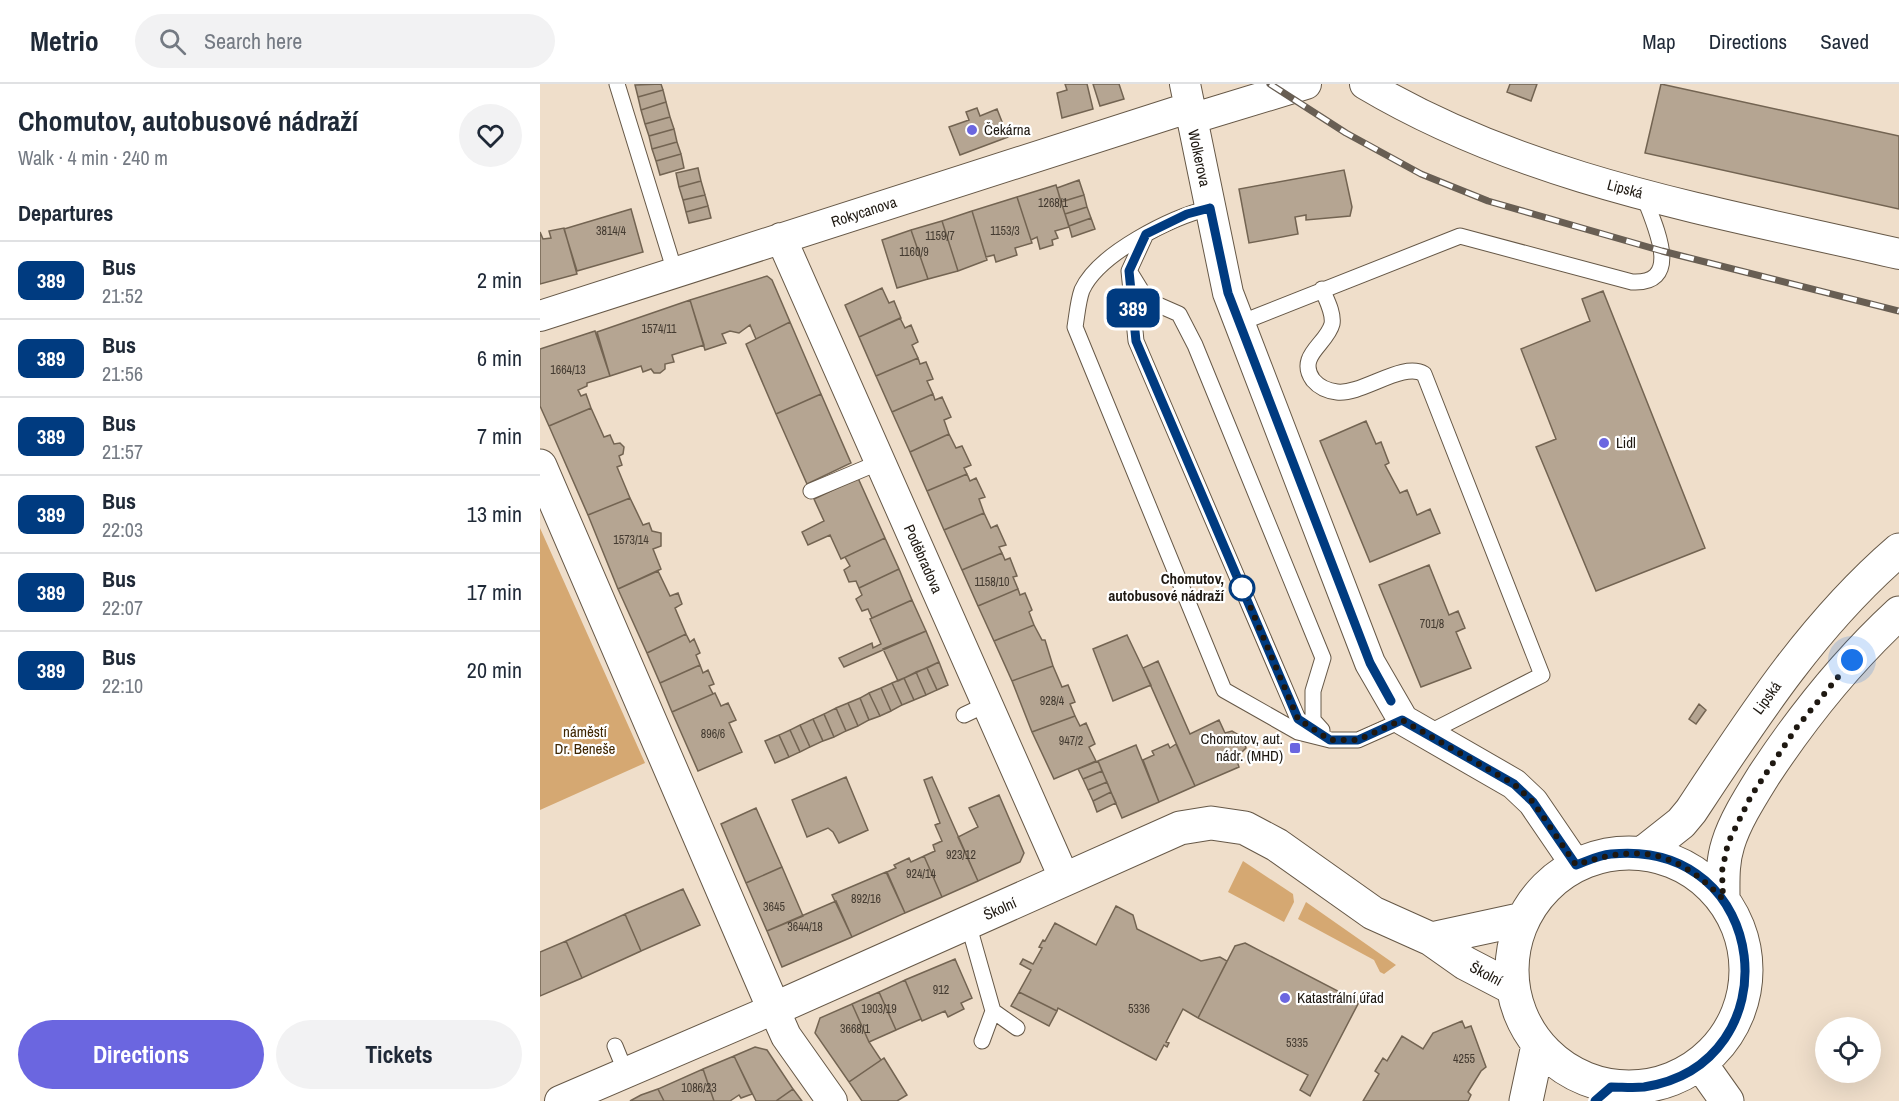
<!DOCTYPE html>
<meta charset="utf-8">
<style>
:root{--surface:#fff;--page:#f2f2f3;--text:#1f2937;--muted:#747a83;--line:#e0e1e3;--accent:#6b66e0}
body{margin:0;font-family:"Archivo Narrow",sans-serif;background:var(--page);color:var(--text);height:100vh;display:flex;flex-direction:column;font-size:22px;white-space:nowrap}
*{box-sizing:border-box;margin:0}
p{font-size:20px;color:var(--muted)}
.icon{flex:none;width:33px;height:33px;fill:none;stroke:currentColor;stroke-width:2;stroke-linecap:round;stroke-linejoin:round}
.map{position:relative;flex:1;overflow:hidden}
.side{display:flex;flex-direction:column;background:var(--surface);width:540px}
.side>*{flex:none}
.badge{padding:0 12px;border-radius:9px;font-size:21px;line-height:39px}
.tools{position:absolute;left:1275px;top:933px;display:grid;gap:12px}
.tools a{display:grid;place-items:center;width:66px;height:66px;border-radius:50%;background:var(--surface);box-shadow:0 6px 24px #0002;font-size:30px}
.you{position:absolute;width:30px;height:30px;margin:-15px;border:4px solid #fff;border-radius:50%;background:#1a73e8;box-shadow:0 0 0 9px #1a73e833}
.map>.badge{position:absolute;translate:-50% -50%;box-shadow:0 0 0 3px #fff}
h2{padding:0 18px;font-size:22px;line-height:54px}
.round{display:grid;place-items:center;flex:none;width:63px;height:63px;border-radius:32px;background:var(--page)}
.head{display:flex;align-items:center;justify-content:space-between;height:102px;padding:0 18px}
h1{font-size:28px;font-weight:700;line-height:45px}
.primary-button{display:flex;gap:12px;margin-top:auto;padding:12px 18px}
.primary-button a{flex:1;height:69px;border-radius:36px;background:var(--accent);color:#fff;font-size:24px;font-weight:700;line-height:69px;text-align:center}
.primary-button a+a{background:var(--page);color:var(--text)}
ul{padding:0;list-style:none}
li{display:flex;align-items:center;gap:18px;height:78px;padding:0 18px;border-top:2px solid var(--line)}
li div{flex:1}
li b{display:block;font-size:22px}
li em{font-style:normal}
li .badge{min-width:66px;font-weight:700;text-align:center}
header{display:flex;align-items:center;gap:36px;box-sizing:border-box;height:84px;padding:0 30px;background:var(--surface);border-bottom:2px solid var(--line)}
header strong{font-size:28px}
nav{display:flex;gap:33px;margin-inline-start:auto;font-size:21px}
.search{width:420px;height:54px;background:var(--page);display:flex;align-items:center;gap:15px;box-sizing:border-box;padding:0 21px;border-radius:33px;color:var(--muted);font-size:22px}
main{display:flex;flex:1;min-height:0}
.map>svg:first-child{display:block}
</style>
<header>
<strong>Metrio</strong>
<div class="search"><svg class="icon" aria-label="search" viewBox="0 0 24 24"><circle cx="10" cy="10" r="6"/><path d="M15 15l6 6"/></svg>Search here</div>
<nav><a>Map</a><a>Directions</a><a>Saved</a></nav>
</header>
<main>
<section class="side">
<div class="head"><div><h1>Chomutov, autobusové nádraží</h1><p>Walk · 4 min · 240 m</p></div><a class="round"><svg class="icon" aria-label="heart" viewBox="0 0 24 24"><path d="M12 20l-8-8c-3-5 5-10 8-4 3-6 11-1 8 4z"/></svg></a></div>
<h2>Departures</h2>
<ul>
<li><span class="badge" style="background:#003b80;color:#fff">389</span><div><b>Bus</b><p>21:52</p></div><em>2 min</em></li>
<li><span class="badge" style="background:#003b80;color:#fff">389</span><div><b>Bus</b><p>21:56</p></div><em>6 min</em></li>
<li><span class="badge" style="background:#003b80;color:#fff">389</span><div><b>Bus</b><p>21:57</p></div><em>7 min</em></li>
<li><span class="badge" style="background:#003b80;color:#fff">389</span><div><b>Bus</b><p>22:03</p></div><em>13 min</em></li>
<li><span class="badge" style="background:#003b80;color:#fff">389</span><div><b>Bus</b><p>22:07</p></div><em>17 min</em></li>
<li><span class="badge" style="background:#003b80;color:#fff">389</span><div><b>Bus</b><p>22:10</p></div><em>20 min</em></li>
</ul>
<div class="primary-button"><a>Directions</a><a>Tickets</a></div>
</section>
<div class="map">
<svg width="1359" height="1017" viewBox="0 0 1359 1017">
<rect width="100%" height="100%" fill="#efdeca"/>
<path fill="#d5a872" d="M 0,444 L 105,679 L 0,726 Z
M 703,777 L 753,810 L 754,818 L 744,838 L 688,808 Z
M 766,818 L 856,881 L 844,890 L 840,888 L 834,876 L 758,835 Z"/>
<path fill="#b5a592" stroke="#736452" stroke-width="1.5" d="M 121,0 L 123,6 L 98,13 L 95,1 Z
M 525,0 L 547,0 L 553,25 L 522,34 L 517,9 L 527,6 Z
M 553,0 L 579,0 L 584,15 L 560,22 Z
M 970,0 L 997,0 L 991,17 L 967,8 Z
M 1121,0 L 1359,52 L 1359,125 L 1105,69 Z
M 123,6 L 126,18 L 101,26 L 98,13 Z
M 126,18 L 130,33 L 105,40 L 101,26 Z
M 437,24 L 440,32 L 457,25 L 468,53 L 420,71 L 409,43 L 429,36 L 426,28 Z
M 130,33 L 134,45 L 109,52 L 105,40 Z
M 134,45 L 137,58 L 112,65 L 109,52 Z
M 137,58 L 141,70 L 116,77 L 112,65 Z
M 141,70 L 144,84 L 120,91 L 116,77 Z
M 158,84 L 161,97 L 139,103 L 136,89 Z
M 804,86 L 812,123 L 810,132 L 766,136 L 766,131 L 755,133 L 758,150 L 709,159 L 699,105 Z
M 539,96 L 544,111 L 521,118 L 517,104 Z
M 161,97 L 165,111 L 143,116 L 139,103 Z
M 516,101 L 529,143 L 515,147 L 518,154 L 512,156 L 513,161 L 500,165 L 497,153 L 491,156 L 477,113 Z
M 165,111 L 168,122 L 146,128 L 143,116 Z
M 544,111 L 547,123 L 525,130 L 521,118 Z
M 477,113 L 492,159 L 475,164 L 477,171 L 456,178 L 454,171 L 446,173 L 432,127 Z
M 168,122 L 171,134 L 149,139 L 146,128 Z
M 547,123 L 551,134 L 529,142 L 525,130 Z
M 91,125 L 103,168 L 37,187 L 24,145 Z
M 432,127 L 447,176 L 418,187 L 402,137 Z
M 551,134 L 555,145 L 532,153 L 529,142 Z
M 402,137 L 418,187 L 388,195 L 371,146 Z
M 24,144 L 37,190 L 0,200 L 0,148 L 3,155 L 11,154 L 9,147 Z
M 371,146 L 388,195 L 357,204 L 342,156 Z
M 227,192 L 232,196 L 250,238 L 216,255 L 210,241 L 199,249 L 190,247 L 182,250 L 186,259 L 165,266 L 150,216 Z
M 342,204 L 349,219 L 354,217 L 361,234 L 319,253 L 305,221 Z
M 1063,207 L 1165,464 L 1056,507 L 996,363 L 1016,355 L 981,265 L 1050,237 L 1042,215 Z
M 150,216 L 164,261 L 132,271 L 134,278 L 125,280 L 125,285 L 120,289 L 114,289 L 111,285 L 103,288 L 101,282 L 70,292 L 57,248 Z
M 360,234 L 365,244 L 371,241 L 378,258 L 372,261 L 378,274 L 336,292 L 319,253 Z
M 250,238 L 281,310 L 236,330 L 206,260 Z
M 55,247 L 70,292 L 47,299 L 47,302 L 38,306 L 41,312 L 46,310 L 51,324 L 9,342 L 0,322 L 0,265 Z
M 378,274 L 380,280 L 386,278 L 393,295 L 387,297 L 393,310 L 352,328 L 336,292 Z
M 281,310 L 311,379 L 267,400 L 236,330 Z
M 393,310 L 395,316 L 402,313 L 411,333 L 404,336 L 409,350 L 370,368 L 352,328 Z
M 51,324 L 64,353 L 70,351 L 74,360 L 80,359 L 84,363 L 83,370 L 79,372 L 82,381 L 77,383 L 90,414 L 48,431 L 9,342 Z
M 826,337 L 836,360 L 841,358 L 849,379 L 845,381 L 860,409 L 867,406 L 877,431 L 890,425 L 900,449 L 830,478 L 780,357 Z
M 409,350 L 416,364 L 422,362 L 431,381 L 424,384 L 427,390 L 387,407 L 370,368 Z
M 427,390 L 430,397 L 436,394 L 445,413 L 439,415 L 444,429 L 404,446 L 387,407 Z
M 318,394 L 345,454 L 301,475 L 290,451 L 268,461 L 262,448 L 284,437 L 274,415 Z
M 90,414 L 103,441 L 109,439 L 112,447 L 121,449 L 121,462 L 113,465 L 121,485 L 78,505 L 48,431 Z
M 444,429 L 451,444 L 457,441 L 466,461 L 459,463 L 462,469 L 422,486 L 404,446 Z
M 345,454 L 359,485 L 319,504 L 316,497 L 309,498 L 304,486 L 310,482 L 305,473 Z
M 462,469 L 465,476 L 470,474 L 477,492 L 473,493 L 478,505 L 438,522 L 422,486 Z
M 889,481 L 909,531 L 918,527 L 925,544 L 916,548 L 931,584 L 881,603 L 839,501 Z
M 359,485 L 372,516 L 332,534 L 328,525 L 322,527 L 316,515 L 322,511 L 319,504 Z
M 118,487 L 130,512 L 138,509 L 142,520 L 135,524 L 146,550 L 107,569 L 78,505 Z
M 478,505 L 480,511 L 485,509 L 492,526 L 489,528 L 494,541 L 454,557 L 438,522 Z
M 372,516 L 386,547 L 304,583 L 299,574 L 332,559 L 333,564 L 341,560 L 330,535 Z
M 494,541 L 502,556 L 505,556 L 513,582 L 472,597 L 454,557 Z
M 386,547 L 399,578 L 358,597 L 343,565 Z
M 146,550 L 150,558 L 154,555 L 160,569 L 156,571 L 160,581 L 120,599 L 107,569 Z
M 587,551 L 611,601 L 573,617 L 553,565 Z
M 618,577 L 650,650 L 679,636 L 685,649 L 692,647 L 704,654 L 706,664 L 696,674 L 699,683 L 655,702 L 603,584 Z
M 399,578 L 408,601 L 397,606 L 387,584 Z
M 160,581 L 163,589 L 168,586 L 174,600 L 169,602 L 173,610 L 132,628 L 120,599 Z
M 513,582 L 522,603 L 528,601 L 535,618 L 530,620 L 535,632 L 492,648 L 472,597 Z
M 387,584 L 397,606 L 386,611 L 376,588 Z
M 376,588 L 386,611 L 374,616 L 364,594 Z
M 364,594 L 374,616 L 362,621 L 352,599 Z
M 352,599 L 362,621 L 351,627 L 341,604 Z
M 341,604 L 351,627 L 340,632 L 329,609 Z
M 175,609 L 181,622 L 188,619 L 196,636 L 189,639 L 202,668 L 158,687 L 132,628 Z
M 329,609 L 340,632 L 329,636 L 320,614 Z
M 320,614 L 329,636 L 318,642 L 308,619 Z
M 308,619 L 318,642 L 306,647 L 296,624 Z
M 1159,620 L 1166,626 L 1156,640 L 1149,635 Z
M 296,624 L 306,647 L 294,653 L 284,630 Z
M 284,630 L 294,653 L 283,657 L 273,635 Z
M 535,632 L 540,642 L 546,639 L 555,660 L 549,663 L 556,677 L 514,695 L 492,648 Z
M 273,635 L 283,657 L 270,663 L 260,641 Z
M 260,641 L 270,663 L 260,668 L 250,646 Z
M 250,646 L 260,668 L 249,673 L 239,651 Z
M 239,651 L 249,673 L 235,679 L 225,657 Z
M 628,660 L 630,664 L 636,660 L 655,702 L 619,718 L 603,676 L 614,671 L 612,667 Z
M 596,661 L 619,718 L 582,734 L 558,677 Z
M 558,677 L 562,687 L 543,695 L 538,685 Z
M 562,687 L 567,698 L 548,706 L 543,695 Z
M 306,693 L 328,746 L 299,759 L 293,748 L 288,744 L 267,753 L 252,716 Z
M 392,693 L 438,797 L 402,813 L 384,772 L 395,767 L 393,761 L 402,757 L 395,741 L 400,739 L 384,696 Z
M 567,698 L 571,708 L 553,717 L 548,706 Z
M 571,708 L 576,719 L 557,728 L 553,717 Z
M 459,711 L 484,769 L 480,778 L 438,797 L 418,753 L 438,743 L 429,724 Z
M 216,724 L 242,783 L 206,799 L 181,740 Z
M 384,772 L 402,813 L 365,829 L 347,788 L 356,784 L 354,781 L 369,774 L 371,778 Z
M 242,783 L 263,832 L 227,847 L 206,799 Z
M 346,788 L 365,829 L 312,853 L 292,811 Z
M 143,805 L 160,841 L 101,867 L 85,830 Z
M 296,817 L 312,853 L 242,883 L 227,847 Z
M 576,822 L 593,831 L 597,845 L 661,877 L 680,873 L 687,877 L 658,934 L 643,925 L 626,958 L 629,959 L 627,963 L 624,961 L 616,976 L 518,924 L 517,927 L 479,908 L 491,886 L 480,880 L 483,875 L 493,880 L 502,864 L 499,863 L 503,856 L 505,857 L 515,839 L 556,861 Z
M 85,830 L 101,867 L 42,894 L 26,857 Z
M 26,857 L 42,894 L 0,912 L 0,868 Z
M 705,859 L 819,918 L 770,1012 L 760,1006 L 768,991 L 658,934 L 695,862 Z
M 415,875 L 432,914 L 421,919 L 424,925 L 408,933 L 405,927 L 382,937 L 365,896 Z
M 365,896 L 381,935 L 356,946 L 339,908 Z
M 339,908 L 356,946 L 329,958 L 312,920 Z
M 479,908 L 517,927 L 509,942 L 471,922 Z
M 312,920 L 329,958 L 341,976 L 309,998 L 275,949 L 280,934 Z
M 922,937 L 925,944 L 931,942 L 946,983 L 941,987 L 928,1008 L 931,1011 L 928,1017 L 823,1017 L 839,990 L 835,987 L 843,974 L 847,977 L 862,952 L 883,965 L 893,949 Z
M 215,963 L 227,966 L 253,1005 L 236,1017 L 216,1017 L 194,972 Z
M 194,972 L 212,1010 L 201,1014 L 199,1011 L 190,1017 L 174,1017 L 163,985 Z
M 344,974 L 367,1011 L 357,1017 L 322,1017 L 309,998 Z
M 163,985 L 174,1017 L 124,1017 L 118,1005 Z
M 118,1005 L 124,1017 L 90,1017 L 101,1011 Z
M 253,1005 L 262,1017 L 236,1017 Z"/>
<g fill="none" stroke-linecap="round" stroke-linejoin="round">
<defs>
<path id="lane" d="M 77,0 L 135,188
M 670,124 C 632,133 559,169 542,206 C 538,217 537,231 535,243 L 684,606 L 758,648 L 790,656 L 818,656 L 863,636
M 606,150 L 589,187 L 596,257 L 758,635 L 781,650
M 591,190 L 607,216 L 639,230 L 655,261 L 783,574 L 773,607 L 773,636 L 782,646
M 782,205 C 786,215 794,229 792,240 C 787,260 756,272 773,296 C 779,303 788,307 797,308 C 822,311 863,277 884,290 L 1002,591 L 888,649
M 700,239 L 920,152 L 1092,198 C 1146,201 1112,136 1103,110
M 271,407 L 340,378
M 424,631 L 447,620
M 428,839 L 453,927 L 442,957
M 453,927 L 477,944
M 75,962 L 86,989"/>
<path id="street" d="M 645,0 L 688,209 L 830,579 L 863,636 L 974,700 L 993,718 L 1036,781
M 825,0 C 990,98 1175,127 1359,170
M 651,35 L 766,0
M 241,154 L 525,796
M 0,232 L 648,24
M 20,1017 L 234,925 L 246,952 L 292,1017"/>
<path id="secondary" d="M 0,382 L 234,925 L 640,744 L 671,739 L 705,744 L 737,761 L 833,829 L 891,855 L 925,879 L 973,904
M 1103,769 L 1141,739 L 1151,727 C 1213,633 1273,540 1359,466
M972 886a117 117 0 1 1 234 0a117 117 0 1 1-234 0Z
M 1183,815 C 1183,796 1182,779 1188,760 C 1195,737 1211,712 1224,691 C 1263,632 1307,577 1359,529
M 891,855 L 983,835
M 1160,979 L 1187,1017
M 986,1017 L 998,961"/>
</defs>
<use href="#lane" stroke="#665847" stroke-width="17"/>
<use href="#street" stroke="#665847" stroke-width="32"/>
<use href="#secondary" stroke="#665847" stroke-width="35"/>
<use href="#lane" stroke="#fff" stroke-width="15"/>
<use href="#street" stroke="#fff" stroke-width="30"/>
<use href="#secondary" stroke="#fff" stroke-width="33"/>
<defs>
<path id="rail" d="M 730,0 L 806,49 L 881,90 L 948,117 L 1122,167 L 1359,227"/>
</defs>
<use href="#rail" stroke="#685e53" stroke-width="7"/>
<use href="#rail" stroke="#fff" stroke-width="4.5" stroke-dasharray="14" stroke-linecap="butt"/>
</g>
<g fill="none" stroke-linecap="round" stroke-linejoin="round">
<defs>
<path id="line" d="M 851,617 L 830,579 L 688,209 L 670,124 L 647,130 L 606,150 L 589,187 L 596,257 L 758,635 L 790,656 L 818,656 L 862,636 L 974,700 L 993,718 L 1036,781 C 1047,777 1059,771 1071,770 C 1232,754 1254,980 1104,1003 C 1093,1004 1082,1003 1071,1003 L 1055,1017"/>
</defs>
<use href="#line" stroke="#fff" stroke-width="14"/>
<use href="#line" stroke="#003b80" stroke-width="9"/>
<path stroke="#1e1811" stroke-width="6" stroke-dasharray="0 10.8" d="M 702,504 L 698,494 L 758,635 L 790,656 L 818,656 L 862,636 L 974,700 L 993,718 L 1036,781 C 1100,759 1136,767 1183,815 L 1182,787 L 1188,759 L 1211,712 L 1257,643 L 1312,576"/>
</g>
<g fill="#6b66e0" stroke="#fff" stroke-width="2">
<circle cx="432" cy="46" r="6"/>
<circle cx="1064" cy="359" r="6"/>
<rect x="749" y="658" width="12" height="12" rx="3"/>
<circle cx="745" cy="914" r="6"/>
</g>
<circle fill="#fff" stroke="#003b80" stroke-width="3" cx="702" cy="504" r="12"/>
<g text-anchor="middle" stroke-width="4.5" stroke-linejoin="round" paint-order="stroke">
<g font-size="12" fill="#443b31">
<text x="513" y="123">1268/1</text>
<text x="71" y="151">3814/4</text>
<text x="465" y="151">1153/3</text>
<text x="400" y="156">1159/7</text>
<text x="374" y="172">1160/9</text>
<text x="119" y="249">1574/11</text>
<text x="28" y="290">1664/13</text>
<text x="91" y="460">1573/14</text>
<text x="452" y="502">1158/10</text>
<text x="892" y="544">701/8</text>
<text x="512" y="621">928/4</text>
<text x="173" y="654">896/6</text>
<text x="531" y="661">947/2</text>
<text x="421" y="775">923/12</text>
<text x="381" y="794">924/14</text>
<text x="326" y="819">892/16</text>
<text x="234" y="827">3645</text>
<text x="265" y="847">3644/18</text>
<text x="401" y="910">912</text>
<text x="339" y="929">1903/19</text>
<text x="599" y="929">5336</text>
<text x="315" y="949">3668/1</text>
<text x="757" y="963">5335</text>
<text x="924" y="979">4255</text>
<text x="159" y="1008">1086/23</text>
</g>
<g font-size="15" fill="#1e1811" stroke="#fff" text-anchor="start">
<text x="444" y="51">Čekárna</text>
<text x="1076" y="364">Lidl</text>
<text x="743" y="660" text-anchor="end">Chomutov, aut.<tspan x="743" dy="17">nádr. (MHD)</tspan></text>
<text x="757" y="919">Katastrální úřad</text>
</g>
<g font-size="15" fill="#1e1811" stroke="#fff">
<text transform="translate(659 74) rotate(78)" y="5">Wolkerova</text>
<text transform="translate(1085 105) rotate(15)" y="5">Lipská</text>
<text transform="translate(324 128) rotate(-18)" y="5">Rokycanova</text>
<text transform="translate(383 475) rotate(66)" y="5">Poděbradova</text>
<text transform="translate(1227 614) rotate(-54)" y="5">Lipská</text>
<text transform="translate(460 825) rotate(-24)" y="5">Školní</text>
<text transform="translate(946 890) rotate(28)" y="5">Školní</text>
</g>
<g font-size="15" font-weight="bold" fill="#1e1811" stroke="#fff" text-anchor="end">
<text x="684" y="500">Chomutov,<tspan x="684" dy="17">autobusové nádraží</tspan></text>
</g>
<g font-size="15" fill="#3f2601" stroke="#fff">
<text x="45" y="653">náměstí<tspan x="45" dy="17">Dr. Beneše</tspan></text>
</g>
</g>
</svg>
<div class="tools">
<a><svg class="icon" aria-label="locate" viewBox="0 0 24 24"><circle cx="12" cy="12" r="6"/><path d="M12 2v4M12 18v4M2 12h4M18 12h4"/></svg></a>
</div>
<div class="you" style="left:1312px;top:576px"></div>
<b class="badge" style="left:593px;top:224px;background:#003b80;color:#fff">389</b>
</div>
</main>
